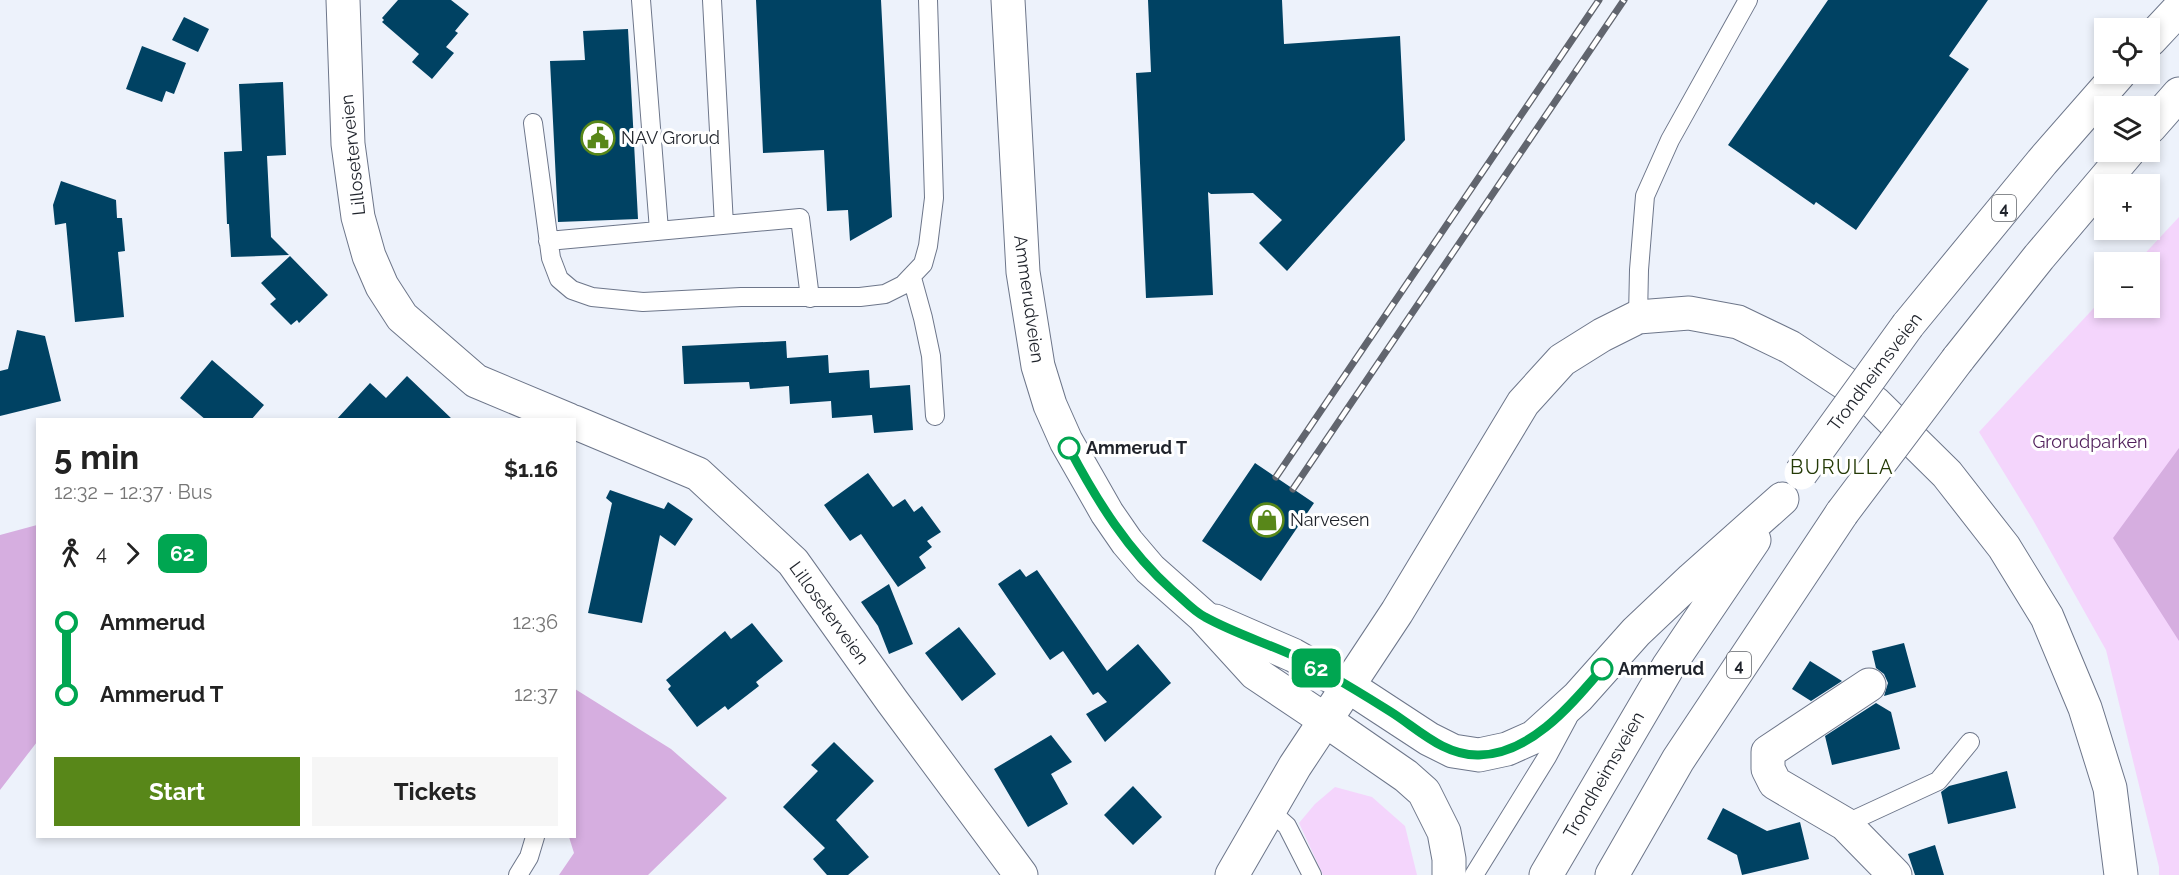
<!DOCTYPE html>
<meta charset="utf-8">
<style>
:root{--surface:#fff;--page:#f6f6f6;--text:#222;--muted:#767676;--accent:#588719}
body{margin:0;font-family:Raleway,sans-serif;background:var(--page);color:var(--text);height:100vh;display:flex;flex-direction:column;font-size:22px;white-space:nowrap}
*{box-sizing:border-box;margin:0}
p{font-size:20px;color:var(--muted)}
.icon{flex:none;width:33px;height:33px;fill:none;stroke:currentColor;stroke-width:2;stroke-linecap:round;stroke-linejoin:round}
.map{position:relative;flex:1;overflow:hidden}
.panel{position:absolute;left:36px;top:418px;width:540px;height:420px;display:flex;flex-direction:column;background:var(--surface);border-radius:0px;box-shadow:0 3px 9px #0003}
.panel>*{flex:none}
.badge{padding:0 12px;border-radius:9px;font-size:21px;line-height:39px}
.controls{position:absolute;left:2094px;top:18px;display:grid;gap:12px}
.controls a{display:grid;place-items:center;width:66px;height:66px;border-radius:0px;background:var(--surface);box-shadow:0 3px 9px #0003;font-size:30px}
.map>.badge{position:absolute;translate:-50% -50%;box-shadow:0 0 0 3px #fff}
.legs{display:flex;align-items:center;gap:9px;height:66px;padding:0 18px;font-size:20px}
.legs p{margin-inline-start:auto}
.head{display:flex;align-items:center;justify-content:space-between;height:102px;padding:0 18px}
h1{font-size:33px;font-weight:700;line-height:45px}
.button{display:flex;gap:12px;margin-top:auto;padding:12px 18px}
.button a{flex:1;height:69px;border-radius:0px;background:var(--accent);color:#fff;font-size:24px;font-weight:700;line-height:69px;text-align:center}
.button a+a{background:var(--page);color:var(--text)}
ul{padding:0 18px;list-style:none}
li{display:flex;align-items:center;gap:21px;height:72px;font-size:22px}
li i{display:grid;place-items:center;width:9px;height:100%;margin:0 8px;background:currentColor}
li i::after{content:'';width:15px;height:15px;margin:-8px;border:4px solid;border-radius:50%;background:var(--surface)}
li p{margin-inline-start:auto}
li:first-child i{background:linear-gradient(#0000 50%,currentColor 0)}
li:last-child i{background:linear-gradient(currentColor 50%,#0000 0)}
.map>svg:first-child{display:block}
</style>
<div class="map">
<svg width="2179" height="875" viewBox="0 0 2179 875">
<rect width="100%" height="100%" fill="#edf2fb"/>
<path fill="#f4d5fc" d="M 2179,217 L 2179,875 L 2159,875 L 2159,867 L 2106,650 L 2033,520 L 1979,432 L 2104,297 L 2104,308 L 2150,308 L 2150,262 L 2137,262 Z
M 1335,787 L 1372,797 L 1405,826 L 1417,875 L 1323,875 L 1299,823 L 1315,804 Z"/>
<path fill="#d6aee0" d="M 2179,448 L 2179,641 L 2113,538 Z
M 37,525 L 37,742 L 0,790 L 0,535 Z
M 575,689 L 671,749 L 727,798 L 648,875 L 559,875 L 574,853 L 569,837 L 574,837 Z"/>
<path fill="#004263" d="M 398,0 L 451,0 L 469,14 L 455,31 L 458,33 L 446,47 L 454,53 L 432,79 L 412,62 L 419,54 L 382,22 L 384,20 L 382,18 Z
M 756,0 L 881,0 L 892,217 L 850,241 L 848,210 L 827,211 L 824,150 L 763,153 Z
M 1148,0 L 1282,0 L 1284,44 L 1400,36 L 1405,140 L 1287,271 L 1259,243 L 1282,220 L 1253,193 L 1211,194 L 1208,192 L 1213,295 L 1146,298 L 1136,73 L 1151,72 Z
M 1828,0 L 1988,0 L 1949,56 L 1969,69 L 1856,230 L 1816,202 L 1814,205 L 1728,145 Z
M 184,17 L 209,29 L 198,52 L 172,40 Z
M 628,29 L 638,219 L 558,222 L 550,61 L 585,60 L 583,31 Z
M 142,46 L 186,63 L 174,94 L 166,91 L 162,102 L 126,89 Z
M 283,82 L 286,155 L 267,156 L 271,237 L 289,255 L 231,257 L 229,224 L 227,224 L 224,152 L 242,151 L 239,84 Z
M 61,181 L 116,200 L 117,218 L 122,218 L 125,251 L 118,252 L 124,317 L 75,322 L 66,223 L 55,225 L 53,205 Z
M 290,256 L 328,295 L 299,323 L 297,320 L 291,325 L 270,304 L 276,299 L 261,283 Z
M 17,330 L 45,336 L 61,401 L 0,416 L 0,371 L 8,369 Z
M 786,341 L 787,358 L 828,355 L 829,373 L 869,370 L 870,388 L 910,385 L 913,430 L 874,433 L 872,415 L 832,418 L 831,401 L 790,404 L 789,386 L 750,389 L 749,382 L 684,384 L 682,346 Z
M 212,360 L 264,405 L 251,420 L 206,420 L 180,398 Z
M 407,376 L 453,420 L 336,420 L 370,383 L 386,398 Z
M 1255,463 L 1314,503 L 1261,581 L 1202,541 Z
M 868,473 L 893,507 L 905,499 L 914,512 L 922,506 L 941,532 L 927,541 L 932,547 L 919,557 L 926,568 L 898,587 L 861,534 L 850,541 L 824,505 Z
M 610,490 L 664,509 L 668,502 L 693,519 L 675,546 L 660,535 L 642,623 L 588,613 L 612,503 L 606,498 Z
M 1020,569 L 1026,577 L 1037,570 L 1107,671 L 1138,644 L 1171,683 L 1105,742 L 1086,714 L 1107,702 L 1098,692 L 1093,695 L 1063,651 L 1050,660 L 998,584 Z
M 889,584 L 913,644 L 889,654 L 878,626 L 861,602 Z
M 752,623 L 783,661 L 756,682 L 759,686 L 728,710 L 725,706 L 697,727 L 668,689 L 671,686 L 666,680 L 725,631 L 731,639 Z
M 959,627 L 996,674 L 962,701 L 925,653 Z
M 1904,643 L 1916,687 L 1884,696 L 1888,683 L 1884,674 L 1876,668 L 1872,651 Z
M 1810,661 L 1842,681 L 1811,701 L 1792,689 Z
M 1876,703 L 1891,712 L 1900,749 L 1832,765 L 1825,736 Z
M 1051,735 L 1072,762 L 1051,774 L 1068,804 L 1028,827 L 994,769 Z
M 834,742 L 874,781 L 836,820 L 869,857 L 848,875 L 827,875 L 813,859 L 825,848 L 783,807 L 818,771 L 811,765 Z
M 2007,771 L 2016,808 L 1948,824 L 1941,792 L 1949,786 Z
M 1133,786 L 1162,817 L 1133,845 L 1104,815 Z
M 1723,808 L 1767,831 L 1800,822 L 1809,859 L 1742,875 L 1737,855 L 1707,839 Z
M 1935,845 L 1944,875 L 1915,875 L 1908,854 Z"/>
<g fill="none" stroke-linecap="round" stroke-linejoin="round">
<defs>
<path id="service" d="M 641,0 L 659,230
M 712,0 L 724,225
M 533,123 L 551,258 L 559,279 L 572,290 L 592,297 L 643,302 L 741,297 L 860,297 L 885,294 L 903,285 L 923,264 L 928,246 L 934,198 L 928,0
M 548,241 L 800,218 L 810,298
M 912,278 L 923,318 L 931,356 L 935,416
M 1638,317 L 1639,270 L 1645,196 L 1670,140 L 1748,0
M 1269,810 L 1287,826 L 1312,875
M 1845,824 L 1938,781 L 1970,742
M 518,875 L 529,857 L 535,837
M 1474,875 L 1547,757 L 1568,718"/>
<path id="minor" d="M 343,0 L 348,144 L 358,217 L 369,256 L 382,286 L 402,317 L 476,381 L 569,420
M 574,422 L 698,474 L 793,562 L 892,701 L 1021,875
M 1869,685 L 1768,752 L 1768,769 L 1775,783 L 1845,824 L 1895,875
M 1232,875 L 1295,766 L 1348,686"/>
<path id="tertiary" d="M 1008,0 L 1023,272 L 1038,366 L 1050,405 L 1066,441 L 1107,513 L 1127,542 L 1150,569 L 1203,616 L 1255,673 L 1325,720
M 1215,621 L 1293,655 L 1348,686"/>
<path id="trunk" d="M 2150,40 L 2179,9
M 2150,127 L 2179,94
M 1908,325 L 2042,162 L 2119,74
M 1958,359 L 2039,257 L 2128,152
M 1782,499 L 1692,579 L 1636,632 L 1578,697 L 1534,737 L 1507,749 L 1479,755 L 1453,751 L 1429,739 L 1348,686 L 1397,612 L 1523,403 L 1562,360 L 1602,335 L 1638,317 L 1689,313 L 1738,322 L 1790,347 L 1875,403 L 1947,474 L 2004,547 L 2047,617 L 2085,708 L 2110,788 L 2121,875
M 1325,720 L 1406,776 L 1424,792 L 1444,832 L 1449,859 L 1449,875
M 1546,875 L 1668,667 L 1754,540
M 1612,875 L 1678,760 L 1842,513"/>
</defs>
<use href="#service" stroke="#6d768a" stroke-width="20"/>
<use href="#minor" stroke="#6d768a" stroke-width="35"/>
<use href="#tertiary" stroke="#6d768a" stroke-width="35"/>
<use href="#trunk" stroke="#6d768a" stroke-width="35"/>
<use href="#service" stroke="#fff" stroke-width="18"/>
<use href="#minor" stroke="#fff" stroke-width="33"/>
<use href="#tertiary" stroke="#fff" stroke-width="33"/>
<use href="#trunk" stroke="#fff" stroke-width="33"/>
<defs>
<path id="rail" d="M 1276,477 L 1599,0
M 1293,489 L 1624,0"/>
</defs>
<use href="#rail" stroke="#61656e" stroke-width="7"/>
<use href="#rail" stroke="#fff" stroke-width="4.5" stroke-dasharray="14" stroke-linecap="butt"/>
<defs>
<path id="trunk-bridge" d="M 1801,473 L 1908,325
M 1842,513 L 1958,359"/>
</defs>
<use href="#trunk-bridge" stroke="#6d768a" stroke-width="35" stroke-linecap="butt"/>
<use href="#trunk-bridge" stroke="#fff" stroke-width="33"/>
</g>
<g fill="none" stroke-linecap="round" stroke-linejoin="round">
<defs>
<path id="line-1" d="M 1069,448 C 1097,501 1128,551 1173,591 C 1183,599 1193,611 1205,617 C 1232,632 1263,642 1292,655 C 1326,671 1359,692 1391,712 C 1418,729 1444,756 1479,755 C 1531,754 1571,705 1602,669"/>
</defs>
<use href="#line-1" stroke="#fff" stroke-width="14"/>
<use href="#line-1" stroke="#00a651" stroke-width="9"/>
</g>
<defs>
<symbol id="civic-ring" viewBox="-11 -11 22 22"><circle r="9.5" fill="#fff" stroke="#588719" stroke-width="1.5"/><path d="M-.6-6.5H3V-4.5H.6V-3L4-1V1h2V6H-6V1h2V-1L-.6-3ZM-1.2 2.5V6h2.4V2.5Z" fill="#588719"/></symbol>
<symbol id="shop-ring" viewBox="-11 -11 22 22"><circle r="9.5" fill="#fff" stroke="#588719" stroke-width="1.5"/><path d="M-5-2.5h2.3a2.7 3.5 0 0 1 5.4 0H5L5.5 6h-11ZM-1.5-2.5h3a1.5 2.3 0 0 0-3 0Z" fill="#588719"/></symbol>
</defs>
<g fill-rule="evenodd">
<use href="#civic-ring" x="579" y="119" width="38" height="38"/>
<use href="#shop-ring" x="1248" y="501" width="38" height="38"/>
</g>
<g fill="#fff" stroke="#00a651" stroke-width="3">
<circle cx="1069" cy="448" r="10"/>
<circle cx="1602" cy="669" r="10"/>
</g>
<g text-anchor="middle" stroke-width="6" stroke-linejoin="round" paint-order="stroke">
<g fill="#fff" stroke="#62656b" stroke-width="1.5">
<rect x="1992" y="195" width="24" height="26" rx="4.5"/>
<rect x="1727" y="652" width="24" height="26" rx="4.5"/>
</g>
<g font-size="16" font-weight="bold" fill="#1f232b">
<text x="2004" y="214">4</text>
<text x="1739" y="671">4</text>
</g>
<g font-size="18" fill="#1f232b" stroke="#fff" text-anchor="start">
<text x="621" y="144">NAV Grorud</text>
<text x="1290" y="526">Narvesen</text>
</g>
<g font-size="18" fill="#1f232b" stroke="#fff">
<text transform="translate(353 155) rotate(-96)" y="6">Lilloseterveien</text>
<text transform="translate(1029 299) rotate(82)" y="6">Ammerudveien</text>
<text transform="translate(1875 372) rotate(-53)" y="6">Trondheimsveien</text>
<text transform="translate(829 613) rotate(54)" y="6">Lilloseterveien</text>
<text transform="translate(1604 775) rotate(-60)" y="6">Trondheimsveien</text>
</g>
<g font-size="18" fill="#52215d" stroke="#fff">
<text x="2090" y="448">Grorudparken</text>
</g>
<g font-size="18" font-weight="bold" fill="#1f232b" stroke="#fff" text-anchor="start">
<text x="1086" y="454">Ammerud T</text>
<text x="1618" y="675">Ammerud</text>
</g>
<g font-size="20" letter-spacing="1.5" fill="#243a07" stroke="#fff">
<text x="1842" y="474">BURULLA</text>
</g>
</g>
</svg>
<div class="controls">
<a><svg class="icon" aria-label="locate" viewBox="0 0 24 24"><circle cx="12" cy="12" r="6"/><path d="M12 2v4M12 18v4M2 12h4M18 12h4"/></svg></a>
<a><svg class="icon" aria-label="layers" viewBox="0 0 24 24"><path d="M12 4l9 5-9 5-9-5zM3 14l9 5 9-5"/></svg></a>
<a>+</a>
<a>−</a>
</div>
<b class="badge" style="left:1316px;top:668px;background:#00a651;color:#fff">62</b>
<section class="panel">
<div class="head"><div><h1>5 min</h1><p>12:32 – 12:37 · Bus</p></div><b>$1.16</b></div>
<div class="legs"><svg class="icon" aria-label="walk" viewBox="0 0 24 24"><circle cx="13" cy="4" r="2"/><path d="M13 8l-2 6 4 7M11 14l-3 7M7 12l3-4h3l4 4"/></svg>4<svg class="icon" aria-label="forward" viewBox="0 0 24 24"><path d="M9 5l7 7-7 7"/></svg><b class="badge" style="background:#00a651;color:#fff">62</b></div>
<ul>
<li><i style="color:#00a651"></i><b>Ammerud</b><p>12:36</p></li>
<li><i style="color:#00a651"></i><b>Ammerud T</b><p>12:37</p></li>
</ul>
<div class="button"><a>Start</a><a>Tickets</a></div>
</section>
</div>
